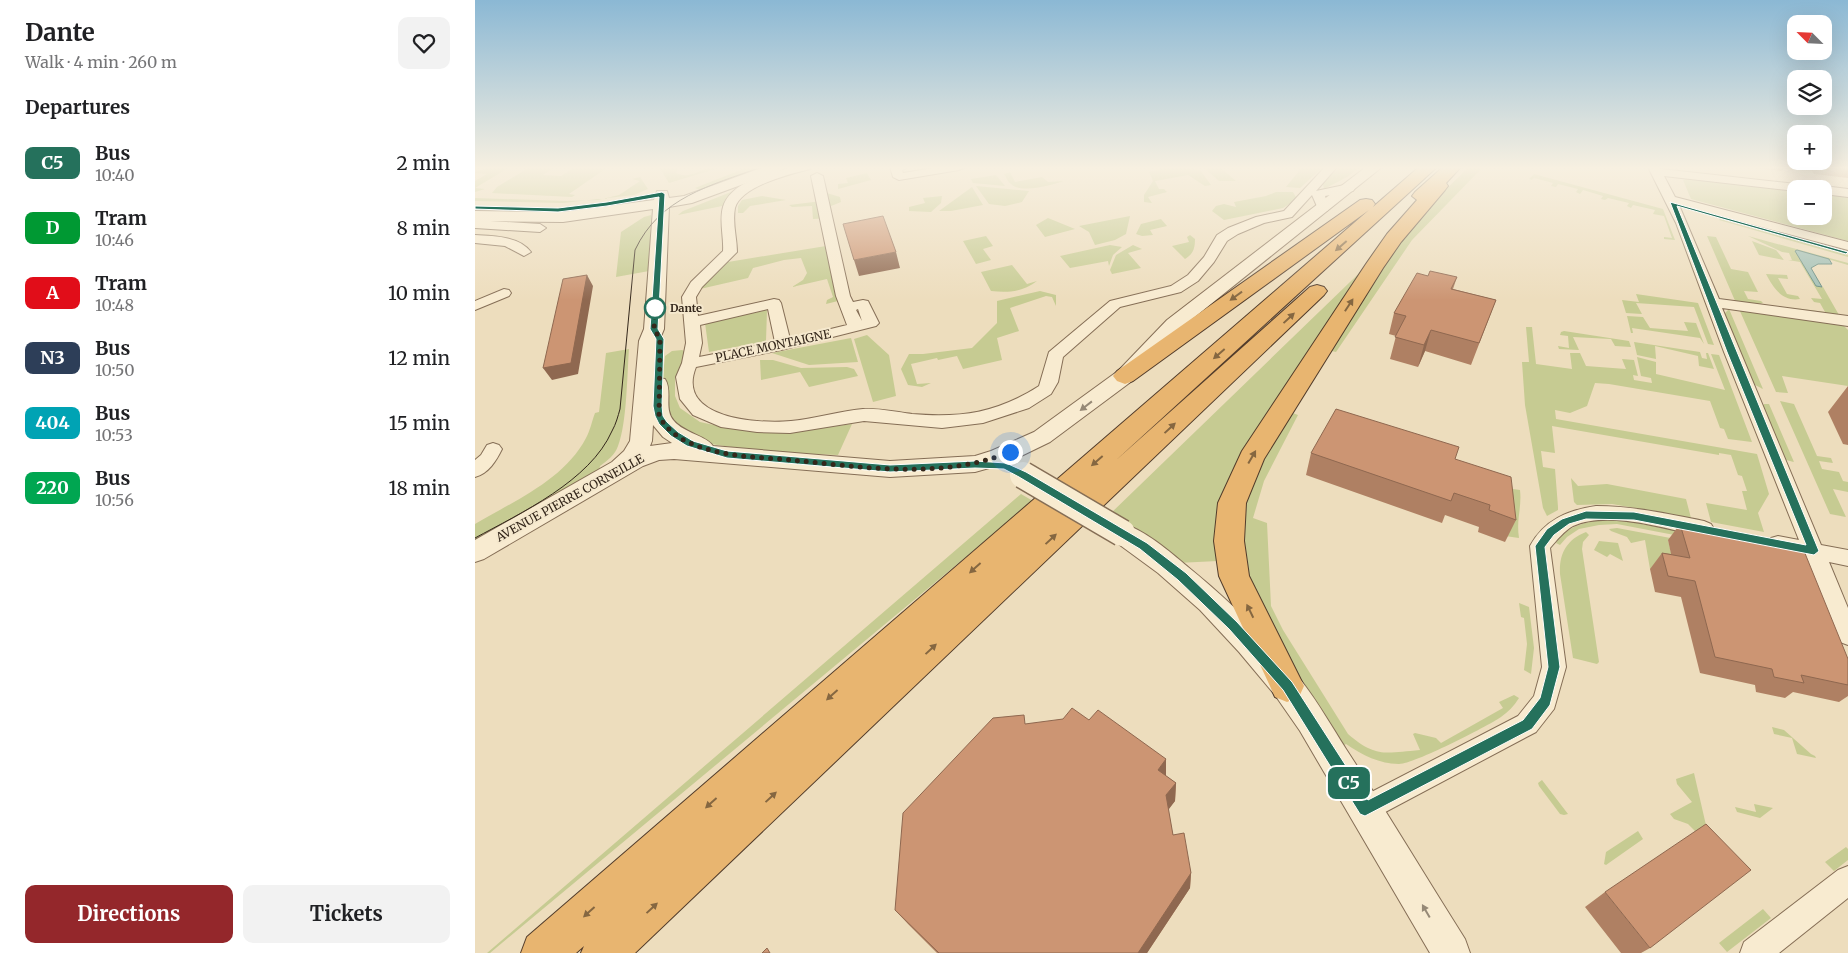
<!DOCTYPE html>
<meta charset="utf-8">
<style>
:root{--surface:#fff;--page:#f2f2f2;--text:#202124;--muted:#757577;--accent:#94272b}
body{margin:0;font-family:Merriweather,serif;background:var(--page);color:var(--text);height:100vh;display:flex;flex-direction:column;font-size:19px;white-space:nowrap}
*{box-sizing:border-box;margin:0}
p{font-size:16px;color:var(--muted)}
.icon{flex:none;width:28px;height:28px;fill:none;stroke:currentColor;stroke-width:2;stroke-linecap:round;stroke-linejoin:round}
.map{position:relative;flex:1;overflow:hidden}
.details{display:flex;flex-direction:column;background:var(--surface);width:475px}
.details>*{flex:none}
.badge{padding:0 10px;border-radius:8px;font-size:18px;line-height:32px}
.needle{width:32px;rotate:294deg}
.fabs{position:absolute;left:1312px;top:15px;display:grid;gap:10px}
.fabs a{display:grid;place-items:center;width:45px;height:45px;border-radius:10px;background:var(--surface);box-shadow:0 5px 20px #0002;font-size:25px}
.you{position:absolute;width:25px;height:25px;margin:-12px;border:4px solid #fff;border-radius:50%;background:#1a73e8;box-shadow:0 0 0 8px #1a73e833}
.map>.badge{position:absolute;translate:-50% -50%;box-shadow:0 0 0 2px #fff}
h2{padding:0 25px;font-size:19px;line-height:45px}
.round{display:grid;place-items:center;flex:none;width:52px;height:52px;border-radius:10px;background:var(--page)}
.overview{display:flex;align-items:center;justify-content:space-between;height:85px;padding:0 25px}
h1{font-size:24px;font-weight:700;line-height:38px}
.cta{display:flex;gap:10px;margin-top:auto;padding:10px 25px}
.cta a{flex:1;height:58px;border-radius:10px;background:var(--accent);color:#fff;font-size:20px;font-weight:700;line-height:58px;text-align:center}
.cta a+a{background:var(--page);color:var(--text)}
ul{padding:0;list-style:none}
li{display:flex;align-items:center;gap:15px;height:65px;padding:0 25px}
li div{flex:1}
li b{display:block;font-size:19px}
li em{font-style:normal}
li .badge{min-width:55px;font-weight:700;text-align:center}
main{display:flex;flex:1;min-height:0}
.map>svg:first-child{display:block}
</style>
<main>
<section class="details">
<div class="overview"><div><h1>Dante</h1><p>Walk · 4 min · 260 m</p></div><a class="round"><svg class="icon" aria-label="heart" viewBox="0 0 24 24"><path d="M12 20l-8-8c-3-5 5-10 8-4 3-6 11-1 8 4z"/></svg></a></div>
<h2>Departures</h2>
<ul>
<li><span class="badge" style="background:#25715c;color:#fff">C5</span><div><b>Bus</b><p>10:40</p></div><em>2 min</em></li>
<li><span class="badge" style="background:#093;color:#fff">D</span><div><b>Tram</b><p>10:46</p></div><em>8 min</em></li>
<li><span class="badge" style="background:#e10d19;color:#fff">A</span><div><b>Tram</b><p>10:48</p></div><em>10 min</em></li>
<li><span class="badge" style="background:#2d3e58;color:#fff">N3</span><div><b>Bus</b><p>10:50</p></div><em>12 min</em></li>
<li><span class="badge" style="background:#00a3b4;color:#fff">404</span><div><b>Bus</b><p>10:53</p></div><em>15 min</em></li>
<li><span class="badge" style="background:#00a651;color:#fff">220</span><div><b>Bus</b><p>10:56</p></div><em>18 min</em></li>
</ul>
<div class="cta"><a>Directions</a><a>Tickets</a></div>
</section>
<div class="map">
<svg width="1373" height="953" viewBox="0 0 1373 953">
<rect width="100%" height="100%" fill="#edddbd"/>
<path fill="#c6cb92" d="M 17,167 L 35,167 L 0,188 L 10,189 L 0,192 L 0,181 L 12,174 L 0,173 L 0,172 Z
M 55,167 L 80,167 L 68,175 L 86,176 L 100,167 L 133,167 L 94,194 L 100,195 L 97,197 L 17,193 L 22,187 Z
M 184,167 L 203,167 L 201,173 C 215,179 222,171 234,168 C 238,167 243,167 247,167 L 194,183 Z
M 273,167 L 296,167 L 231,192 L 220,188 Z
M 693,167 L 725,170 L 736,185 L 730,186 L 713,175 L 680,181 L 684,189 L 689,189 L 692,192 L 673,197 L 677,203 L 669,202 L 669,195 L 678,181 L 674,172 Z
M 728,167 L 753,167 L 747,169 L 761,181 L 744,181 Z
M 825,167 L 848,167 L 825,188 L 811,187 L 824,171 Z
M 867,167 L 885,167 L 872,177 L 849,189 L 847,180 Z
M 994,167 L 1008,167 L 937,240 L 861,352 L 839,347 L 782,433 L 743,561 L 702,563 L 634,515 Z
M 535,172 L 540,182 L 567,177 L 573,182 L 589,181 C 577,185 546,194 536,184 C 533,182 531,177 529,174 Z
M 392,173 L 396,180 L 363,189 L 363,184 L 373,183 L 371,178 Z
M 1059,174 L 1188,209 L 1200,240 L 1189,239 L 1189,237 L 1197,238 L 1189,216 L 1178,214 L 1180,210 L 1158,205 L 1156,208 L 1152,206 L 1154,203 L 1133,198 L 1130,200 L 1126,199 L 1128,196 L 1108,190 L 1105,194 L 1101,192 L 1103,189 L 1083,184 L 1081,187 L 1076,186 L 1078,183 L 1059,178 L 1057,180 L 1054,179 Z
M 521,175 L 530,186 L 498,183 L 496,179 Z
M 165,177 L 173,189 L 159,195 L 88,203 L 0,201 L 0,198 L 92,201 L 123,200 L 144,195 L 165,181 L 157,179 Z
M 1215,178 L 1321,190 L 1321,216 L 1349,216 L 1349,193 L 1373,195 L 1373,241 L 1216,199 L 1208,180 Z
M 271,186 L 252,205 L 203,215 L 208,211 Z
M 501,186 L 554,191 L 547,202 L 530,206 L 514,204 Z
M 497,187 L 508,205 L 476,211 L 464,211 Z
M 342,190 L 365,197 L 366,202 L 356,206 L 357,218 L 338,219 L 337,206 L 317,207 L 314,205 L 347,201 Z
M 801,192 L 818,192 L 822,199 L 808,208 L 749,220 L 737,211 L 741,206 L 749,204 L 761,207 L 759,202 L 791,196 Z
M 287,196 L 311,200 L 275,206 L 268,213 L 263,213 L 263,206 L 267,200 Z
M 467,196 L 466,203 L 456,212 L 434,211 L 434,207 L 450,203 L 448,198 Z
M 176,215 L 174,271 L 141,277 L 146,232 L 169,217 Z
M 655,216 L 651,234 L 640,240 L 620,245 L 614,232 L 604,226 Z
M 573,218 L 600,229 L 570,237 L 561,225 Z
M 686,219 L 692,226 L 675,230 L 678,235 L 667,236 L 661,234 L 666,224 Z
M 1245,219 L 1373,255 L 1373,257 L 1244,220 Z
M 715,235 L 720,239 C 720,249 718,254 710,259 L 697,246 L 714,242 L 712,237 Z
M 511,236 L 518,246 L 508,249 L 516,260 L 501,264 L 488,241 Z
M 1232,236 L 1241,237 L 1256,269 L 1273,272 L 1283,292 L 1269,291 L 1273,299 L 1286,301 L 1288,303 L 1280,305 L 1261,303 Z
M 1273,236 L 1373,263 L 1373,265 L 1322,250 L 1341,286 L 1348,287 L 1364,315 L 1312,307 L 1350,312 L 1345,303 L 1339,302 L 1336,298 L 1347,299 L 1325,262 L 1313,260 L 1317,260 L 1314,253 L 1307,252 Z
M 1277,241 L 1301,250 L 1309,260 L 1284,255 Z
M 635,245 L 647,247 L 638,255 L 634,266 L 633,261 L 595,268 L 585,256 Z
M 658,245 L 667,249 L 653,253 L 666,268 L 637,274 L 635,270 L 641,255 Z
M 351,246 L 367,300 L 351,304 L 352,300 L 358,297 L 352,279 L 317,287 L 328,280 L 332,273 L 326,258 L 309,260 L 278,268 L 273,278 L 225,289 L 253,262 Z
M 537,265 L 552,284 L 562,281 C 548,292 533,293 516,291 L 506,272 Z
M 1291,274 L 1312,275 L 1313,279 L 1303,278 L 1312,294 L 1323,296 L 1325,299 C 1307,302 1298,287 1291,274 Z
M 565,291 L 581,295 L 581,306 L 577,297 L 571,296 L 535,308 L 544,331 L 522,338 L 527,360 L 488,369 L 482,356 L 463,360 L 462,358 L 436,364 L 442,384 L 456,383 L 447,387 L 433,385 L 426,369 L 434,354 L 448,354 L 497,348 L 522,323 L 522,301 Z
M 1161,294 L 1223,303 L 1239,345 L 1233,344 L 1219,307 L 1161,303 L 1167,314 L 1151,313 L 1147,300 L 1164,302 Z
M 1254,309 L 1288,389 L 1278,384 L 1249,314 Z
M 1264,309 L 1358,322 L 1369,326 L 1373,330 L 1373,386 L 1307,376 L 1313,393 L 1301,392 Z
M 292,310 L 291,341 L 234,352 L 230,323 Z
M 1152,316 L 1168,317 L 1175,328 L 1213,331 L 1209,322 L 1221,323 L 1229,344 L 1225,338 L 1157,328 L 1158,333 L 1156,333 Z
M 1051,327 L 1057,327 L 1061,364 L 1097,369 L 1095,353 L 1105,353 L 1111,366 L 1151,369 L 1147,359 L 1159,360 L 1163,376 L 1158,375 L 1159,380 L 1177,383 L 1176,378 L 1166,376 L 1162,357 L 1181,362 L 1181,374 L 1250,390 L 1236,354 L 1244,355 L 1277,442 L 1253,439 L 1249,429 L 1245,428 L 1235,401 L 1134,384 L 1120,383 L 1112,406 L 1095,413 L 1080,410 L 1081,419 L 1282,454 L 1294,494 L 1283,513 L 1289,532 L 1236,522 L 1231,503 L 1272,510 L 1267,491 L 1272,491 L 1267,476 L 1263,475 L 1256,455 L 1244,453 L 1244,455 L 1077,426 L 1080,453 L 1066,451 L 1068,467 L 1080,469 L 1083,507 L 1083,510 L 1072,516 L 1068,508 L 1050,405 L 1047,362 L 1054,362 Z
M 1089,331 L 1154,341 L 1156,347 L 1140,346 L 1136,339 L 1098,337 L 1104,350 L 1084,349 L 1083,346 L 1094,348 L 1093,336 L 1085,335 L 1086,332 Z
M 392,335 L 414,355 L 421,396 L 398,402 L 379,339 Z
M 376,338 L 383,362 L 334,365 L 297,353 Z
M 1159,342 L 1225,352 L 1227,358 L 1232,359 L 1231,353 L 1233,353 L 1239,369 L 1224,366 L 1223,356 L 1180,346 L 1181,359 L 1162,355 Z
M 154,349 C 152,375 152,423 143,446 C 140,455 132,461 125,466 L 124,471 L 0,544 L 0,524 C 39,501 89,480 111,438 C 115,431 117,421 120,413 L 124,412 L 131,353 Z
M 207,350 L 212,352 L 200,378 L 200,396 L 205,408 L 225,422 L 257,429 L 326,431 L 377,424 L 363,455 L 291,452 L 222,442 L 197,427 L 187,385 L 190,356 L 197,351 Z
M 285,360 L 298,360 L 326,368 L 372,367 L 379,369 L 383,376 L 334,387 L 325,372 L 286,380 Z
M 1305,401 L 1319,404 L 1342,456 L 1356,458 L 1358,463 L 1344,461 L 1347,469 L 1364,472 L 1368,481 L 1373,482 L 1373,492 L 1358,489 L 1371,517 L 1355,514 Z
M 1289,404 L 1294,404 L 1319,462 L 1311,460 L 1288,406 Z
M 815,412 L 823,415 L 789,481 L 778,518 L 792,523 L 796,606 L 808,630 L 873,734 C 901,758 910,753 945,750 L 938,734 L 940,733 L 961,738 L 966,743 L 1028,708 L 1024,702 L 1039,695 L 1044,698 C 1039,706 1033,712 1026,717 C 1011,727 939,764 924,764 C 905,764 887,755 871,744 L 864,748 L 849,726 L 764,561 L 771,490 Z
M 1096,478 L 1103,486 L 1132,484 L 1211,499 L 1216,518 L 1137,504 L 1102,505 L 1099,502 Z
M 1023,487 L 1045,490 C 1047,508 1041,519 1044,538 L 1030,536 Z
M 546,494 L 558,501 L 15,953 L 12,953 Z
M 1138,520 L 1162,523 L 1307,551 L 1309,556 L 1142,524 L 1124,525 L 1104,529 L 1092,537 L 1085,545 L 1081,543 C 1093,524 1116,520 1138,520 Z
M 1142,528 L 1323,562 L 1193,540 L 1201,574 L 1175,569 L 1170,540 L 1156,543 L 1152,537 L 1136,531 L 1134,529 Z
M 1111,532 L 1114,535 L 1108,542 L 1107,549 L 1124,662 L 1122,664 L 1098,658 L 1085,574 C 1084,554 1091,540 1111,532 Z
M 1124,541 L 1143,543 L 1148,561 L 1135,554 L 1132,557 L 1119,550 Z
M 1044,603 L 1054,607 L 1059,648 L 1056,674 L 1049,670 L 1052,644 L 1049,618 L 1046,617 Z
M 1297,727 L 1309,730 L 1336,754 L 1340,756 L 1341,758 L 1322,754 L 1317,738 L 1299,734 Z
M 1219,773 L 1233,834 L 1228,839 L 1213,824 L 1199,819 L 1195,814 L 1217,802 L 1202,784 L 1201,779 Z
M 1067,780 L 1093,814 L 1089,815 L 1085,814 L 1064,786 L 1063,783 Z
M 1279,804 L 1298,808 L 1285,818 L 1262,812 L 1260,807 L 1281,812 Z
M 1163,831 L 1168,839 L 1131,865 L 1129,864 L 1131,852 Z
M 1371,847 L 1373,849 L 1373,860 L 1359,871 L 1350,862 Z
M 1288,909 L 1296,918 L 1252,952 L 1244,943 Z"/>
<path fill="#a1bfb5" stroke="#698c82" d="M 1322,250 L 1354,259 L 1357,264 L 1343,264 L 1336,268 L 1347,287 L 1341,286 L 1320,251 Z"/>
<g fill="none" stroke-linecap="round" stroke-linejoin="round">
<defs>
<path id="minor" d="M 318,167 L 337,167 L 335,169 C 315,174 266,186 260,208 C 257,222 262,238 262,252 L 227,287 L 221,297 L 223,316 L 299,299 L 304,300 L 306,303 L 315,339 L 372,325 L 361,296 L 336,176 L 342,173 L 348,176 L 375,296 L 378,302 L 388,300 L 393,301 L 404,323 L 401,326 L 306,350 L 221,367 C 200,419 283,424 316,421 C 340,419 364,411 388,409 C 403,408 421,412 437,414 C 486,418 522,413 564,386 L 574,352 L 635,301 L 696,286 L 713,275 L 729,257 L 742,235 L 753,228 L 781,217 L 809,211 L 850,167 L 862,167 L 841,191 L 874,184 L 880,188 L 878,191 L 850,196 L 854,208 L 852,211 L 844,211 L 837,195 L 817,217 L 789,223 L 763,234 L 752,241 L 739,262 L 723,281 L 706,292 L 645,307 L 588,357 L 583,382 L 576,394 L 554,408 L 508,423 L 467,428 L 389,421 L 315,433 L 282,432 L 246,427 L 218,415 L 205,399 L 201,377 L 207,363 L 211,343 L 207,297 L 216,282 L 248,251 C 249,237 244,221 248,207 C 256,181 295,173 318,167 ZM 293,309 L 300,342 L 224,357 L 227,343 L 225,325 ZM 383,309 L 387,321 L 381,310 Z
M 415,167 L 433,167 L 427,170 L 428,173 L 465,167 L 490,167 L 484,170 L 424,180 L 418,177 Z
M 1173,167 L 1185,167 L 1186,169 L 1340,186 L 1342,189 L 1321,189 L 1321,191 L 1189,176 L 1200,197 L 1373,242 L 1373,250 L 1204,205 L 1244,299 L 1373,316 L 1373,326 L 1247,308 L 1346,545 L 1373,550 L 1373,566 L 1354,562 L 1373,608 L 1373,645 L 1365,642 L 1331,558 L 1296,550 L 1293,544 L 1296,538 L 1303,536 L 1324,540 L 1249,352 L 1201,223 Z
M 1349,186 L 1373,189 L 1373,197 L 1349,194 L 1349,189 L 1344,189 Z
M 0,220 L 65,224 L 71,228 L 65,232 L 0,228 Z
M 0,235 C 18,236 44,236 56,252 L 49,256 L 30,246 L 0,243 Z
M 29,289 L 34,290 L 36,293 L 34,296 L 0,310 L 0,301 Z
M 18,443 L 24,445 L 27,449 C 21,461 14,473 0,477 L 0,460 L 6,455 L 12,445 Z
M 1121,506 C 1158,506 1193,514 1229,521 L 1236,524 L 1239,529 L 1236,534 L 1229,537 C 1192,529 1134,510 1098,526 C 1089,531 1082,540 1075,548 L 1091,667 L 1079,709 L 1061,732 L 899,818 L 890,822 L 881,818 L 877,809 L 881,800 L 1043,716 L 1059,696 L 1067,667 L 1055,546 C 1069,520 1093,510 1121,506 Z
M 1373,866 L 1373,898 L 1304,953 L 1265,953 L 1269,942 L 1363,870 Z"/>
<path id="tertiary" d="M 289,167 L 309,167 L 307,170 L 217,203 L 194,207 L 189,329 L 184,341 L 181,378 L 190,379 C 198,391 188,409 199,421 C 209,433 232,436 238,446 L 415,461 L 500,456 L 516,451 L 559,432 L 643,371 L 692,320 L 891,167 L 907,167 L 706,328 L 657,381 L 575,442 L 532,463 L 500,472 L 415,477 L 199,459 L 184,460 L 168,466 L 9,559 L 0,562 L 0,540 L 137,462 L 149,451 L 155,441 L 164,341 L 169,329 L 178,209 L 88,222 L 0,221 L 0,211 L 88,212 L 179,200 L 182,191 L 192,191 L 194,198 L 209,196 ZM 178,425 L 188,437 L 197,443 L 175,446 L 177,441 Z
M 647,523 C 671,531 694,551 713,567 C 755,601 795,640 828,683 C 844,704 857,727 871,749 C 912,812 950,876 990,939 L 995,953 L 955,953 L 825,731 L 800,695 L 764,652 L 725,610 L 683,573 L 638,540 L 634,533 L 638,526 Z"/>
<path id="trunk" d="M 944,167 L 962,167 L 639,462 L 835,287 L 842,285 L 849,287 L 852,291 L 849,295 L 160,953 L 106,953 L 109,946 L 101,953 L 46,953 L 52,937 L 894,210 L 658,381 L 650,384 L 642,381 L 638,376 L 642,371 L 885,200 L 891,199 L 897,200 L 900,204 L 898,207 Z
M 968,167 L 986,167 L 971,183 L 973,186 L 970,190 L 926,242 L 908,268 L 789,459 L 771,503 L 769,541 L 774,576 L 829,686 L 824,697 L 812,702 L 800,697 L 744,576 L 739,541 L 743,503 L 767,451 L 891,264 L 912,234 L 942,200 L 937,196 L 940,192 Z"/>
</defs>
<use href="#minor" stroke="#856e56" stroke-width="2"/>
<use href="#tertiary" stroke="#856e56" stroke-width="2"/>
<use href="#trunk" stroke="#523c2b" stroke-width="2"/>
<use href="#minor" fill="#f8ebd0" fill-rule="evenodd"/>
<use href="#tertiary" fill="#f8ebd0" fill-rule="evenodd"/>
<use href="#trunk" fill="#e8b570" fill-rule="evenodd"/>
<path stroke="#34271b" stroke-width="1" d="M 0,538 C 46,513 115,481 137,431 C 141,424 143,416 145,409 L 160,250 C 185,197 235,186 286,167"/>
<defs>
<path id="tertiary-bridge" d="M 548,475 L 647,533"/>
</defs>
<use href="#tertiary-bridge" stroke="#856e56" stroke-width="29" stroke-linecap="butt"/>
<use href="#tertiary-bridge" stroke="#f8ebd0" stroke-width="26"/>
</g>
<path fill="#af8063" d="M 1272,167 L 1309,167 L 1307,171 Z
M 1334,167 L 1373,167 L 1373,178 L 1339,174 Z
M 953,276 L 982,277 L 978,289 L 1021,300 L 996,365 L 950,351 L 943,367 L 915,359 L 921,336 L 914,334 L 919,313 Z
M 1373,386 L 1373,445 L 1368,444 L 1353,412 Z
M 836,453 L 980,459 L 1041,520 L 1030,542 L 1003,532 L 1004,527 L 970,515 L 967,523 L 831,475 Z
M 1205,524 L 1373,659 L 1373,696 L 1364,702 L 1318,692 L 1310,698 L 1281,692 L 1280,685 L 1225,673 L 1206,597 L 1180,592 L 1175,569 L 1187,553 L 1196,554 L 1193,540 Z
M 614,720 L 691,759 L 691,776 L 701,783 L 700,801 L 693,809 L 698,835 L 716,873 L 715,888 L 672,953 L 462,953 L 433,924 L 420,910 L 552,724 Z
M 1130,892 L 1175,948 L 1166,953 L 1146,953 L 1110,907 Z"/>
<path fill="#8f6850" d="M 421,252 L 425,268 L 384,276 L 379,260 Z
M 112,275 L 118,286 L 103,374 L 77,380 L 68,368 Z
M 956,330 L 950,351 L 943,367 L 949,345 Z
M 691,759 L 691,778 L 683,770 Z
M 701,783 L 700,801 L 691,813 L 691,795 Z
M 716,873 L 715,888 L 672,953 L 663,953 Z"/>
<path fill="#cc9573" stroke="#8f6850" d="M 408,216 L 421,252 L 379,260 L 368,224 Z
M 955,271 L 982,277 L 976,289 L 1021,300 L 1004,343 L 956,330 L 949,345 L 920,337 L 931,316 L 919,313 L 942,273 L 953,276 Z
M 112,275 L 96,363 L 68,368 L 88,279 Z
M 861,409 L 984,447 L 980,459 L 1036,477 L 1041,520 L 1014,510 L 1015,505 L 979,493 L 976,501 L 836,453 Z
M 1205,524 L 1327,546 L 1373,659 L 1373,685 L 1326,675 L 1329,683 L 1299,677 L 1297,669 L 1240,657 L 1220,581 L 1193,576 L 1187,553 L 1215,558 Z
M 597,708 L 614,720 L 623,710 L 691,759 L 683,770 L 701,783 L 691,795 L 698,835 L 709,833 L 716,873 L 663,953 L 464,953 L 420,910 L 428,813 L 518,718 L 549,715 L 550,724 L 588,719 Z
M 1231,824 L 1276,870 L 1175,948 L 1130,892 Z
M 292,948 L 295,953 L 287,953 Z"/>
<defs><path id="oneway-solid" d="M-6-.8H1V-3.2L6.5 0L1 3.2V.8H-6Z" transform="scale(1.25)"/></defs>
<g fill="#856741">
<use href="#oneway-solid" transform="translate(866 246) rotate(139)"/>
<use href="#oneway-solid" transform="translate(761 296) rotate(144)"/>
<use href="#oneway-solid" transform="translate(874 305) rotate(-57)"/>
<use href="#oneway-solid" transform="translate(814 318) rotate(-43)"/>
<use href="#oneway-solid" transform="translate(744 354) rotate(139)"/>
<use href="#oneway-solid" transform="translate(695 428) rotate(-43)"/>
<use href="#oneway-solid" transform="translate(777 457) rotate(-60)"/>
<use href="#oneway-solid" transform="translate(622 461) rotate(139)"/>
<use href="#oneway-solid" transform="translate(576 539) rotate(-43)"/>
<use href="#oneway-solid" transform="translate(500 568) rotate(138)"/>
<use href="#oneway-solid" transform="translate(775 611) rotate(-116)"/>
<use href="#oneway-solid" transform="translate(456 649) rotate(-43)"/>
<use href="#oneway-solid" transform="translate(357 695) rotate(138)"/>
<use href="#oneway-solid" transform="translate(296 797) rotate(-43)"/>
<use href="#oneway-solid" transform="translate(236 803) rotate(138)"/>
<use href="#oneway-solid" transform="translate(177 908) rotate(-43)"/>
<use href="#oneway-solid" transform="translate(114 912) rotate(138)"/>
</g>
<g fill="#968976">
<use href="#oneway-solid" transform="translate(611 406) rotate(142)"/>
<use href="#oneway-solid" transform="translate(951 911) rotate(-120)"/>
</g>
<linearGradient id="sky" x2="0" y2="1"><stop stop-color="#8bb8d4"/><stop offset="0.56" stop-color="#f7f0e1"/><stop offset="1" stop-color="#f7f0e1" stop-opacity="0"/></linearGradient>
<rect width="1373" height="300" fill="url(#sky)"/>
<path fill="#25715c" stroke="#fff" d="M 187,192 L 190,194 L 183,329 L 189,339 L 187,406 L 188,416 L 192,422 L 203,432 L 218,441 L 252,451 L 415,465 L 500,461 L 531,463 L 551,472 L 672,543 L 711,573 L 762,622 L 817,682 L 893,800 L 1048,720 L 1065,698 L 1073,667 L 1060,546 L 1072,529 L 1087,519 L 1111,511 L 1159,512 L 1331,545 L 1252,352 L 1195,202 L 1373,252 L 1371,254 L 1202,206 L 1344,551 L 1339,555 L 1159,520 L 1111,519 L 1094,524 L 1079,535 L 1070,547 L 1085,667 L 1075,705 L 1057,729 L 890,816 L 885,814 L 808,690 L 754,629 L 703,580 L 665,549 L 544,477 L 529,469 L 500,468 L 415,472 L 252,458 L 212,446 L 196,436 L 184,424 L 180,416 L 178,406 L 181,339 L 175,329 L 184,197 L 132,206 L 83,212 L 0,209 L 0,206 L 83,208 L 132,202 Z"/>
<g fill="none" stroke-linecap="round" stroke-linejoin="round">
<path stroke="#34271b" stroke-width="5" stroke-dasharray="0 9" d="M 180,308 L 179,329 L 185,339 L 184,416 C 191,428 201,437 215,443 C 246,457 282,457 316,460 C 387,467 467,480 535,452"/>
</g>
<circle fill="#fff" stroke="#25715c" stroke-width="2.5" cx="180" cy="308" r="10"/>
<g text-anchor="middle" stroke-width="4" stroke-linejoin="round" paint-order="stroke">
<g font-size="11" font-weight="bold" fill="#34271b" stroke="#f5e8cd" text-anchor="start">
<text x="195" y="312">Dante</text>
</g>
<g font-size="12" fill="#34271b" stroke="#f5e8cd">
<text transform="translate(298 346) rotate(-12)" y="4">PLACE MONTAIGNE</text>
<text transform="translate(95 498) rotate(-29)" y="4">AVENUE PIERRE CORNEILLE</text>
</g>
</g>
</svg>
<div class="fabs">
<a><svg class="needle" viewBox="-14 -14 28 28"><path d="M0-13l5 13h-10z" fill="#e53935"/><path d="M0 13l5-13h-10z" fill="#757577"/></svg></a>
<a><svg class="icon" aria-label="layers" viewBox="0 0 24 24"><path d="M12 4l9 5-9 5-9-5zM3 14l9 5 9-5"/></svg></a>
<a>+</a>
<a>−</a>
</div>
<div class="you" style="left:535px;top:452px"></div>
<b class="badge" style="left:874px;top:783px;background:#25715c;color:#fff">C5</b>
</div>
</main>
